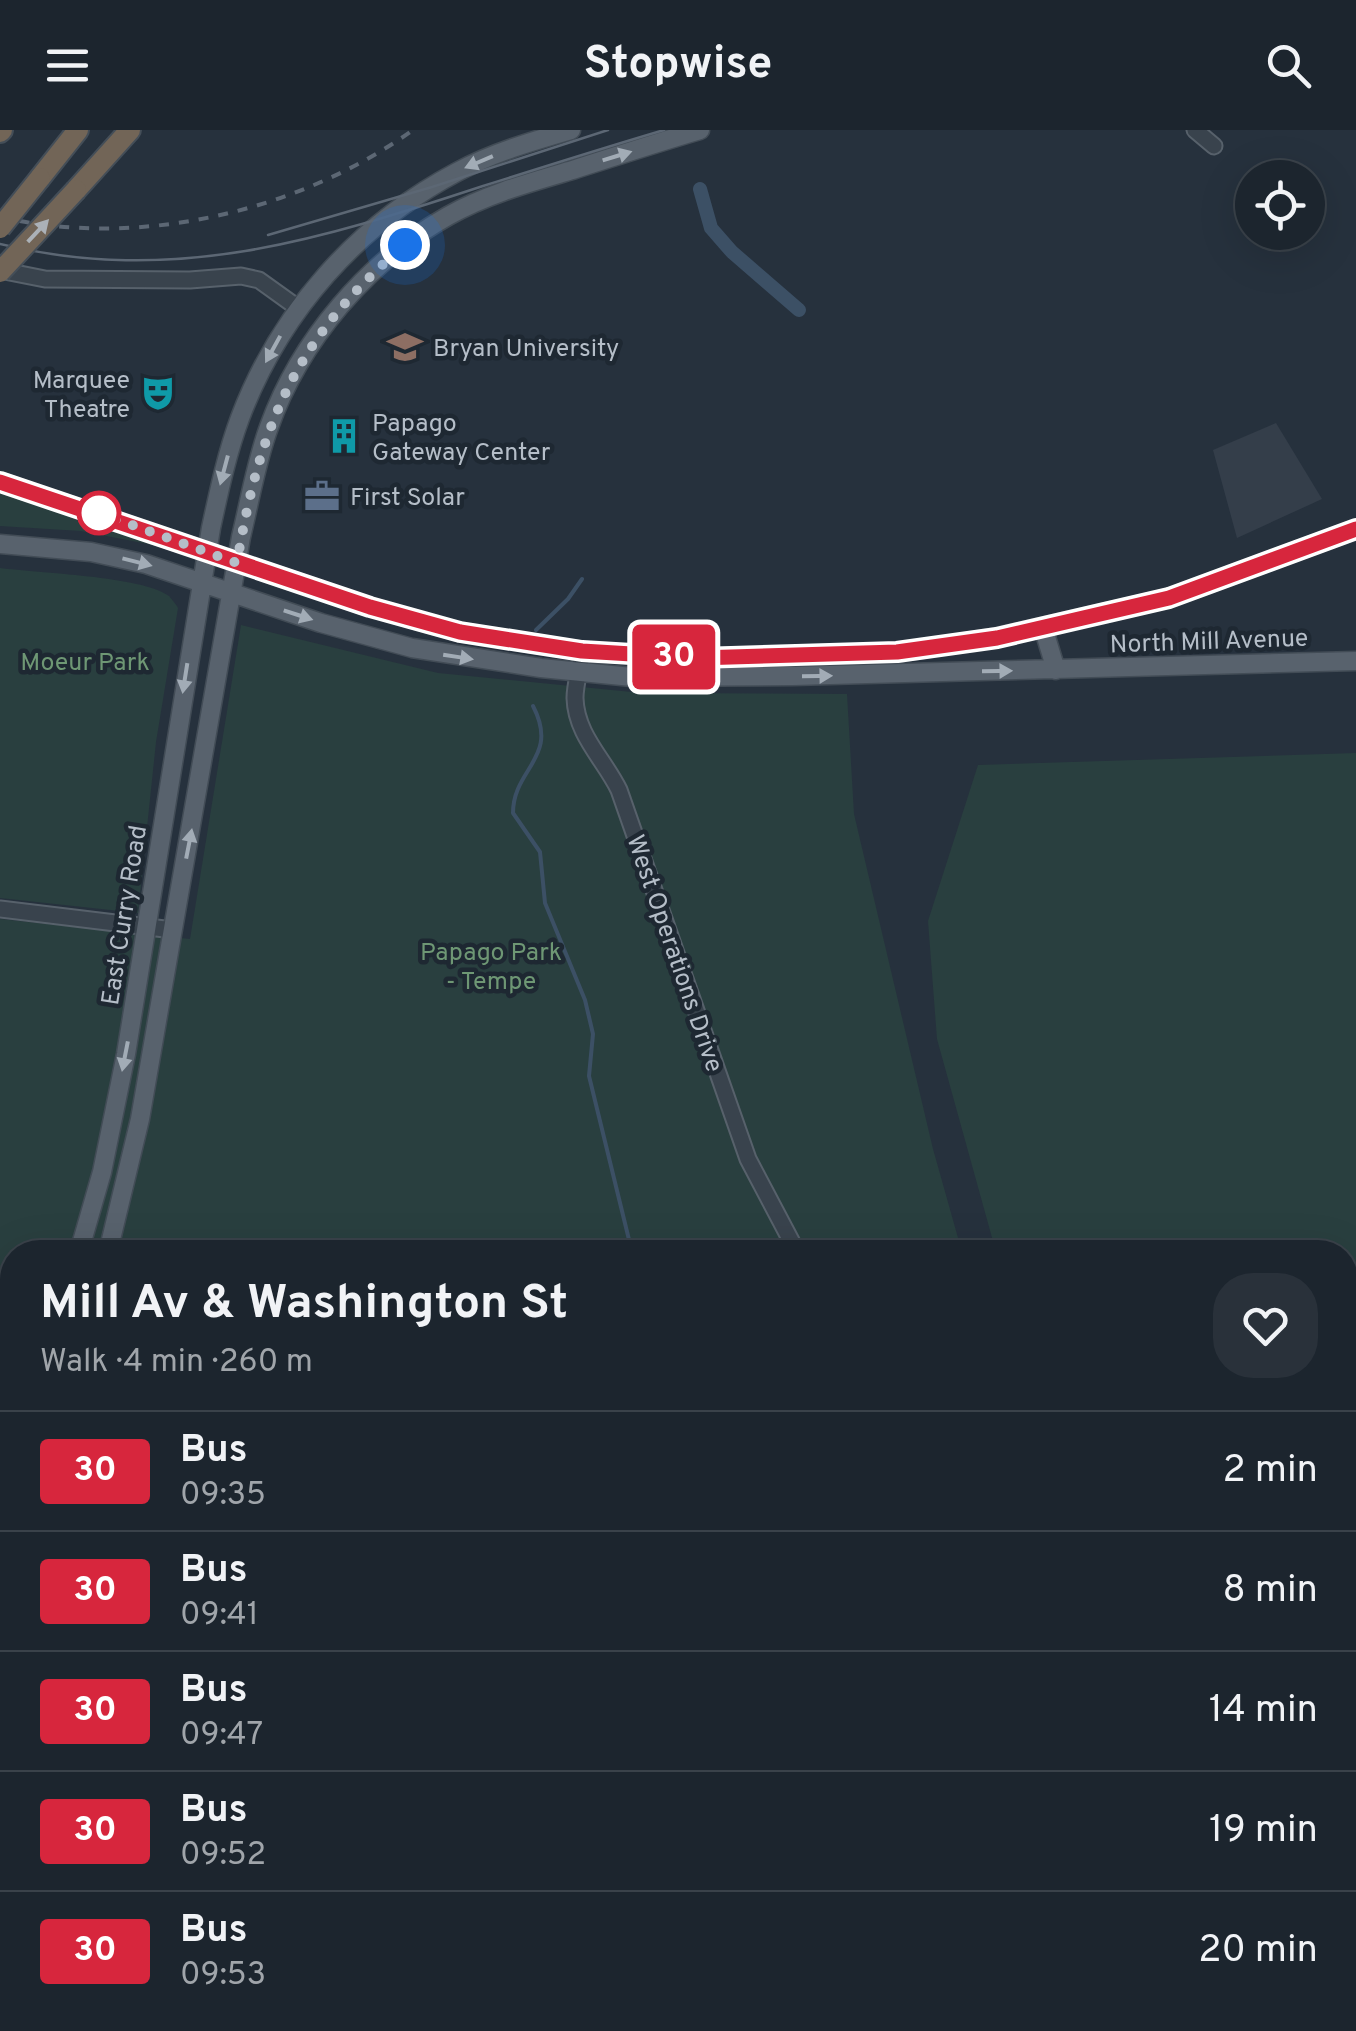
<!DOCTYPE html>
<meta charset="utf-8">
<style>
:root{--surface:#1c252e;--page:#29313a;--text:#f1f3f6;--muted:#a0a5aa;--line:#3a424a}
body{margin:0;font-family:Overpass,sans-serif;background:var(--page);color:var(--text);height:100vh;display:flex;flex-direction:column;font-size:38px;white-space:nowrap}
*{box-sizing:border-box;margin:0}
p{font-size:32px;color:var(--muted)}
.icon{flex:none;width:55px;height:55px;fill:none;stroke:currentColor;stroke-width:2;stroke-linecap:round;stroke-linejoin:round}
.map{position:relative;flex:1;overflow:hidden}
.drawer{position:absolute;left:0px;top:1110px;width:1358px;height:792px;display:flex;flex-direction:column;background:var(--surface);border-radius:40px 40px 0 0;box-shadow:0 10px 40px #0002,0 0 0 2px var(--line)}
.drawer>*{flex:none}
.badge{padding:0 20px;border-radius:8px;font-size:35px;line-height:65px}
.fabs{position:absolute;left:1235px;top:30px;display:grid;gap:20px}
.fabs a{display:grid;place-items:center;width:90px;height:90px;border-radius:50%;background:var(--surface);box-shadow:0 10px 40px #0002,0 0 0 2px var(--line);font-size:50px}
.you{position:absolute;width:50px;height:50px;margin:-25px;border:8px solid #fff;border-radius:50%;background:#1a73e8;box-shadow:0 0 0 15px #1a73e833}
.map>.badge{position:absolute;translate:-50% -50%;box-shadow:0 0 0 5px #fff}
.round{display:grid;place-items:center;flex:none;width:105px;height:105px;border-radius:40px;background:var(--page)}
.headline{display:flex;align-items:center;justify-content:space-between;height:170px;padding:0 40px}
h1{font-size:48px;font-weight:700;line-height:75px}
ul{padding:0;list-style:none}
li{display:flex;align-items:center;gap:30px;height:120px;padding:0 40px;border-top:2px solid var(--line)}
li div{flex:1}
li b{display:block;font-size:38px}
li em{font-style:normal}
li .badge{min-width:110px;font-weight:700;text-align:center}
header{display:flex;justify-content:space-between;align-items:center;height:130px;padding:0 40px;background:var(--surface);font-size:45px;font-weight:700}
.map>svg:first-child{display:block}
</style>
<header><svg class="icon" aria-label="menu" viewBox="0 0 24 24"><path d="M4 6h16M4 12h16M4 18h16"/></svg>Stopwise<svg class="icon" aria-label="search" viewBox="0 0 24 24"><circle cx="10" cy="10" r="6"/><path d="M15 15l6 6"/></svg></header>
<div class="map">
<svg width="1356" height="1901" viewBox="0 0 1356 1901">
<rect width="100%" height="100%" fill="#26313d"/>
<path fill="#343e4a" d="M 1276,293 L 1322,369 L 1237,408 L 1213,320 Z"/>
<path fill="#293f3f" d="M 0,363 L 26,367 L 164,414 L 163,417 L 81,401 L 0,396 Z
M 0,438 C 37,443 142,446 169,466 C 170,467 178,477 178,478 L 156,612 L 138,783 L 0,768 Z
M 241,495 L 438,543 L 642,563 L 847,564 L 854,684 L 933,1019 L 962,1122 L 12,1122 L 12,1890 L 1345,1890 L 1345,1122 L 996,1122 L 937,909 L 928,791 L 978,635 L 1356,623 L 1356,1901 L 0,1901 L 0,789 L 190,809 Z"/>
<g fill="none" stroke-linecap="round" stroke-linejoin="round">
<path stroke="#3c5065" stroke-width="4" d="M 536,500 L 568,469 L 582,449
M 533,576 C 560,628 513,638 513,683 L 540,722 L 545,773 L 585,870 L 593,904 L 589,946 L 632,1122"/>
<path stroke="#3c5065" stroke-width="14" d="M 700,59 L 711,98 L 732,122 L 799,180"/>
<defs>
<path id="minor" d="M 1195,0 L 1214,16
M 0,140 L 45,149 L 190,150 L 241,146 L 259,150 L 298,178
M 582,521 C 581,536 575,553 575,568 C 576,605 604,629 619,660 L 748,1029 L 797,1122
M 0,779 L 173,800"/>
<path id="major" d="M 0,352 L 370,477 L 459,502 L 582,521 L 698,528 L 897,523 L 997,507 L 1169,468 L 1356,399
M 0,414 L 91,422 L 146,434 L 321,493 L 412,518 L 541,538 L 632,547 L 793,546 L 1356,531
M 1043,497 L 1056,540
M 79,1122 L 102,1042 L 126,924 L 211,398 C 219,361 227,323 240,288 C 280,182 357,95 457,42 C 492,23 533,11 571,0
M 108,1122 L 140,989 L 241,407 C 250,370 256,332 269,297 C 300,210 368,131 448,86 C 485,65 528,53 569,41 C 613,27 656,13 700,0
M 0,1314 L 12,1289
M 0,1368 L 12,1346"/>
<path id="highway" d="M 0,2 L 2,0
M 40,48 L 78,0
M 76,60 L 130,0"/>
</defs>
<use href="#minor" stroke="#57616b" stroke-width="19"/>
<use href="#major" stroke="#424c56" stroke-width="21"/>
<use href="#highway" stroke="#444e58" stroke-width="24"/>
<use href="#minor" stroke="#39434d" stroke-width="15"/>
<use href="#major" stroke="#58626d" stroke-width="18"/>
<use href="#highway" stroke="#726557" stroke-width="20"/>
<path stroke="#5c6774" stroke-width="2.5" d="M 268,105 L 432,57 L 608,0
M 0,114 C 174,156 319,110 483,56 C 543,37 603,18 664,0"/>
<path stroke="#5c6774" stroke-width="4" stroke-dasharray="10 10" stroke-linecap="butt" d="M 0,87 C 138,119 298,82 413,0"/>
<defs>
<path id="highway-bridge" d="M 0,98 L 40,48
M 0,142 L 76,60"/>
</defs>
<use href="#highway-bridge" stroke="#444e58" stroke-width="24" stroke-linecap="butt"/>
<use href="#highway-bridge" stroke="#726557" stroke-width="20"/>
</g>
<defs><path id="oneway-solid" d="M-6-.8H1V-3.2L6.5 0L1 3.2V.8H-6Z" transform="scale(2.5)"/></defs>
<g fill="#a2acb6">
<use href="#oneway-solid" transform="translate(617 26) rotate(-17)"/>
<use href="#oneway-solid" transform="translate(479 32) rotate(157)"/>
<use href="#oneway-solid" transform="translate(273 219) rotate(119)"/>
<use href="#oneway-solid" transform="translate(224 340) rotate(105)"/>
<use href="#oneway-solid" transform="translate(137 432) rotate(14)"/>
<use href="#oneway-solid" transform="translate(298 485) rotate(18)"/>
<use href="#oneway-solid" transform="translate(458 527) rotate(9)"/>
<use href="#oneway-solid" transform="translate(997 541) rotate(-1)"/>
<use href="#oneway-solid" transform="translate(817 546) rotate(-1)"/>
<use href="#oneway-solid" transform="translate(185 548) rotate(99)"/>
<use href="#oneway-solid" transform="translate(189 714) rotate(-79)"/>
<use href="#oneway-solid" transform="translate(125 926) rotate(101)"/>
</g>
<use fill="#abb1b7" href="#oneway-solid" transform="translate(38 101) rotate(-47)"/>
<g fill="none" stroke-linecap="round" stroke-linejoin="round">
<defs>
<path id="line" d="M 0,352 L 370,477 L 460,502 L 582,521 L 698,528 L 897,522 L 997,508 L 1169,468 L 1356,399"/>
</defs>
<use href="#line" stroke="#fff" stroke-width="22"/>
<use href="#line" stroke="#d7263d" stroke-width="15"/>
<path stroke="#b5bec8" stroke-width="10" stroke-dasharray="0 18" d="M 99,383 L 237,433 C 260,294 296,207 405,115"/>
</g>
<defs>
<symbol id="university-bare" viewBox="-9 -9 18 18"><path d="M0-5L7-2L0 1L-7-2ZM-4 1L0 2.5L4 1V4Q0 6-4 4Z" fill="#8d6e63" stroke="#1e2832" stroke-width="2.5" paint-order="stroke"/></symbol>
<symbol id="theatre-bare" viewBox="-9 -9 18 18"><path d="M-5-5.5Q0-4 5-5.5V0Q5 5 0 6Q-5 5-5 0ZM-3.3-2.5H-1v1.5H-3.3ZM1-2.5H3.3v1.5H1ZM-2.8 1Q0 5.5 2.8 1Z" fill="#0f9aa8" stroke="#1e2832" stroke-width="2.5" paint-order="stroke"/></symbol>
<symbol id="building-bare" viewBox="-9 -9 18 18"><path d="M-4-6H4V6H1V3H-1V6H-4ZM-2.5-4.3h1.7v1.8h-1.7ZM.8-4.3h1.7v1.8H.8ZM-2.5-1h1.7V.8h-1.7ZM.8-1h1.7V.8H.8Z" fill="#0f9aa8" stroke="#1e2832" stroke-width="2.5" paint-order="stroke"/></symbol>
<symbol id="office-bare" viewBox="-9 -9 18 18"><path d="M-6-3h4V-5.5h4V-3h4V5H-6ZM-1-4.5V-3h2v-1.5ZM-6 0V1H6V0Z" fill="#5c6f8a" stroke="#1e2832" stroke-width="2.5" paint-order="stroke"/></symbol>
</defs>
<g fill-rule="evenodd">
<use href="#university-bare" x="380" y="192" width="50" height="50"/>
<use href="#theatre-bare" x="133" y="238" width="50" height="50"/>
<use href="#building-bare" x="319" y="281" width="50" height="50"/>
<use href="#office-bare" x="297" y="341" width="50" height="50"/>
</g>
<circle fill="#fff" stroke="#d7263d" stroke-width="5" cx="99" cy="383" r="20"/>
<g text-anchor="middle" stroke-width="9" stroke-linejoin="round" paint-order="stroke">
<g font-size="25" fill="#b5bec8" stroke="#1e2832" text-anchor="start">
<text x="433" y="226">Bryan University</text>
<text x="130" y="258" text-anchor="end">Marquee<tspan x="130" dy="29">Theatre</tspan></text>
<text x="372" y="301">Papago<tspan x="372" dy="29">Gateway Center</tspan></text>
<text x="350" y="375">First Solar</text>
</g>
<g font-size="25" fill="#b5bec8" stroke="#1e2832">
<text transform="translate(1209 510) rotate(-2)" y="9">North Mill Avenue</text>
<text transform="translate(123 785) rotate(-81)" y="9">East Curry Road</text>
<text transform="translate(676 823) rotate(71)" y="9">West Operations Drive</text>
</g>
<g font-size="25" fill="#6e9774" stroke="#1e2832">
<text x="85" y="540">Moeur Park</text>
<text x="491" y="830">Papago Park<tspan x="491" dy="29">- Tempe</tspan></text>
</g>
</g>
</svg>
<div class="fabs">
<a><svg class="icon" aria-label="locate" viewBox="0 0 24 24"><circle cx="12" cy="12" r="6"/><path d="M12 2v4M12 18v4M2 12h4M18 12h4"/></svg></a>
</div>
<div class="you" style="left:405px;top:115px"></div>
<b class="badge" style="left:674px;top:527px;background:#d7263d;color:#fff">30</b>
<section class="drawer">
<div class="headline"><div><h1>Mill Av &amp; Washington St</h1><p>Walk · 4 min · 260 m</p></div><a class="round"><svg class="icon" aria-label="heart" viewBox="0 0 24 24"><path d="M12 20l-8-8c-3-5 5-10 8-4 3-6 11-1 8 4z"/></svg></a></div>
<ul>
<li><span class="badge" style="background:#d7263d;color:#fff">30</span><div><b>Bus</b><p>09:35</p></div><em>2 min</em></li>
<li><span class="badge" style="background:#d7263d;color:#fff">30</span><div><b>Bus</b><p>09:41</p></div><em>8 min</em></li>
<li><span class="badge" style="background:#d7263d;color:#fff">30</span><div><b>Bus</b><p>09:47</p></div><em>14 min</em></li>
<li><span class="badge" style="background:#d7263d;color:#fff">30</span><div><b>Bus</b><p>09:52</p></div><em>19 min</em></li>
<li><span class="badge" style="background:#d7263d;color:#fff">30</span><div><b>Bus</b><p>09:53</p></div><em>20 min</em></li>
</ul>
</section>
</div>
